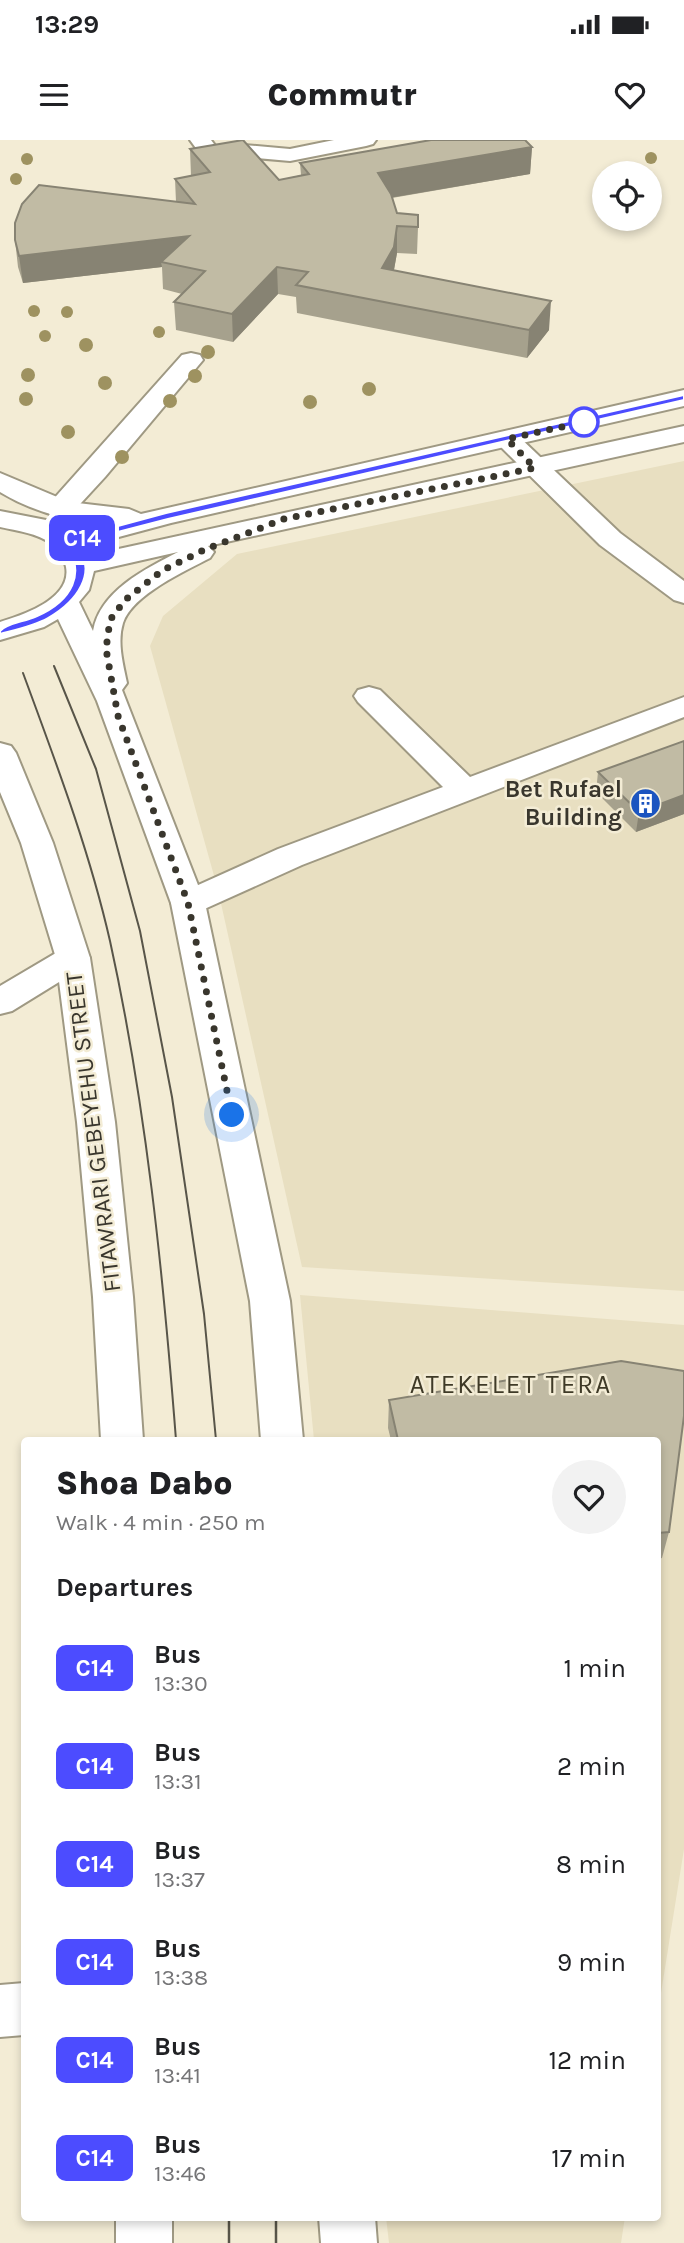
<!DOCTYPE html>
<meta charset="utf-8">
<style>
:root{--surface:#fff;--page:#f2f2f2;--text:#202124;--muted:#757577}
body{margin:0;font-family:Karla,sans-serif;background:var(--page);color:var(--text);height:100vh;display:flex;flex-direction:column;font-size:26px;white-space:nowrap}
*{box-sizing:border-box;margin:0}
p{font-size:23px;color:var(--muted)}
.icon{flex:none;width:38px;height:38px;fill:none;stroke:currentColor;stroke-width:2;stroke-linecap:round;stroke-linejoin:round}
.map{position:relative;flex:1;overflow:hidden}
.details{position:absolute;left:21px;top:1297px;width:640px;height:784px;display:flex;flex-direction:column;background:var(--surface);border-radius:7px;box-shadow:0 4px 10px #0003}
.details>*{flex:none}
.badge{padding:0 14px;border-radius:10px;font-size:24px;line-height:46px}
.fabs{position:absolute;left:592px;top:21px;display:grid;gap:14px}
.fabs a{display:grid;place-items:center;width:70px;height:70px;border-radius:50%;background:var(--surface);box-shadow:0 4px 10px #0003;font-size:35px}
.you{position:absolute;width:35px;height:35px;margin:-18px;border:5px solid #fff;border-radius:50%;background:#1a73e8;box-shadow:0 0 0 10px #1a73e833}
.map>.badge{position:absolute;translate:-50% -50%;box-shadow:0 0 0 4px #fff}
h2{padding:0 35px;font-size:26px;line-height:63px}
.round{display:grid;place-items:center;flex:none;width:74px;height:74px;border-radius:37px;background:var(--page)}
.overview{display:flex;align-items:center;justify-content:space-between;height:119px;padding:0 35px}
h1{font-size:33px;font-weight:800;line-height:52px}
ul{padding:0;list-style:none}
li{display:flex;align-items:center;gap:21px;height:98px;padding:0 35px}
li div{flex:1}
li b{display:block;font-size:26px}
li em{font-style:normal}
li .badge{min-width:77px;font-weight:700;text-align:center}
.status{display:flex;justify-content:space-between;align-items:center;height:49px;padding:0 35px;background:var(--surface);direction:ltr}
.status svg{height:19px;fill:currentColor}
header{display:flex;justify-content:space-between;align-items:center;height:91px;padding:0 35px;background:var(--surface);font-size:32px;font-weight:800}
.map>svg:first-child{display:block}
</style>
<div class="status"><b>13:29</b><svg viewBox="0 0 49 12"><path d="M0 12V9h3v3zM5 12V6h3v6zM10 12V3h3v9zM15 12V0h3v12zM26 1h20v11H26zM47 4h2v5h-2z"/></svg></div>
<header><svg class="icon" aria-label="menu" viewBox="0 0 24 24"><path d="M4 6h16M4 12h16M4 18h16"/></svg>Commutr<svg class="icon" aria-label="heart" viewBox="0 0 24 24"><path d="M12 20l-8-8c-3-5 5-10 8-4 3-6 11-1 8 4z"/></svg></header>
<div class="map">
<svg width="684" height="2103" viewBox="0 0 684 2103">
<rect width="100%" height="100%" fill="#f3ecd5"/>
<path fill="#e8dfc1" d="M 684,321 L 684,1151 L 302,1127 L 218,750 L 150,506 L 163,476 L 237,414 Z
M 300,1155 L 684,1185 L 684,1709 L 658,1872 L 658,1300 L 314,1300 Z
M 386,2077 L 625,2077 L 621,2103 L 389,2103 Z"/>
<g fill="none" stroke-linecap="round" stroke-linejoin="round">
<defs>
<path id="minor" d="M 190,0 L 211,0 L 217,8 L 244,5 L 290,9 L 334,0 L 376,0 L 373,4 L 366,6 L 290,21 L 244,17 L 211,21 L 204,19 Z
M 191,213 L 200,215 L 203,220 L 105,337 L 70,375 L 60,377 L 50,375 L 47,369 L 50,363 L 182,215 Z
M 507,291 L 516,294 L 620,393 L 684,441 L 684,463 L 674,460 L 600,405 L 498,304 L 494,299 L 498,294 Z
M 369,547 L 380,550 L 470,637 L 684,557 L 684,577 L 302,725 L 200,771 L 188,774 L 176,771 L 171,763 L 176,755 L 278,709 L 443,647 L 358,562 L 354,556 L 358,550 Z
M 73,806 L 85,810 L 90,818 L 85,826 L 12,871 L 0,874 L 0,846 L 61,810 Z
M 24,1843 L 24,1895 L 0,1897 L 0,1845 Z"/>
<path id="major" d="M 684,250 L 684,266 L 171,383 L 85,406 L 91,415 L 684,286 L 684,302 L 208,406 L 214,412 L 210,418 C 185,431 132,455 123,483 C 117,502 123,524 127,543 L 122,550 L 205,763 L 290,1161 L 303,1300 L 261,1300 L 250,1161 L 171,763 L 97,561 L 58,479 L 44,487 L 0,500 L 0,482 C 23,475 72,459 66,427 C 64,417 60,410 52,404 C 37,393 18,391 0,387 L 0,371 L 46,380 L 72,393 L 105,384 C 69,381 31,371 0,352 L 0,333 L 69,362 L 129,369 L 141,374 ZM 178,412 C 145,429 100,451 93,491 L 79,462 L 89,450 L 94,431 Z
M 0,603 L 11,606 L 16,613 L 53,703 L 90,818 L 115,982 L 133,1157 L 143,1300 L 101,1300 L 93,1157 L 77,982 L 56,818 L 21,703 L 0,652 Z
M 116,2077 L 172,2077 L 172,2103 L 116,2103 Z
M 319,2077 L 375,2077 L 377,2103 L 321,2103 Z"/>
</defs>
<use href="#minor" stroke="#9f9983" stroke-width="4"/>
<use href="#major" stroke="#9f9983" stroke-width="4"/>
<use href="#minor" fill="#fff" fill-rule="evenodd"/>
<use href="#major" fill="#fff" fill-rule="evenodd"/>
<path stroke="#585549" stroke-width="2" d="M 54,526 L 96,629 L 140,791 L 172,957 L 204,1174 L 216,1300
M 23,533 C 55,620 89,709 110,801 C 146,965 163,1132 176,1300"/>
<path stroke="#585549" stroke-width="2.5" d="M 229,2077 L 229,2103
M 276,2077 L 276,2103"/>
</g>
<g fill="#9e9260">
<circle cx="651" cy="18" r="6"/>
<circle cx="27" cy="19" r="6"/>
<circle cx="16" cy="39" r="6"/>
<circle cx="34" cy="171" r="6"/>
<circle cx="67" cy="172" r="6"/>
<circle cx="159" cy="192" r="6"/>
<circle cx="45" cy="196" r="6"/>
<circle cx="86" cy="205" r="7"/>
<circle cx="208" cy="212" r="7"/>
<circle cx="28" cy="235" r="7"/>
<circle cx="195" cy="236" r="7"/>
<circle cx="105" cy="243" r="7"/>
<circle cx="369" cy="249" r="7"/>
<circle cx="26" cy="259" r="7"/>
<circle cx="170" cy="261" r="7"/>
<circle cx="310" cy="262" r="7"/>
<circle cx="68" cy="292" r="7"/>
<circle cx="122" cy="317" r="7"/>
</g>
<path fill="#a6a18d" d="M 532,7 L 530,34 L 392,58 L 397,73 L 418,87 L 417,114 L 397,113 L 394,130 L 549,190 L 527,218 L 297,173 L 296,157 L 278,154 L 233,202 L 176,190 L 174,162 L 182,154 L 163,149 L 162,127 L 23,143 L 18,127 L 15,100 L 176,62 L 175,39 L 191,36 L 190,9 L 279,40 L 301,35 L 300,23 Z
M 684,601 L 684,674 L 636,692 L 596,652 L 598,632 Z
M 621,1221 L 684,1231 L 684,1276 L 669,1392 L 662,1418 L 658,1419 L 658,1300 L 391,1300 L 388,1288 L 389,1260 Z"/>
<path fill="#878373" d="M 532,7 L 530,34 L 377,60 L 378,33 Z
M 397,86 L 397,113 L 393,135 L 382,128 Z
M 189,96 L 161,122 L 162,127 L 23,143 L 19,116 Z
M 277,127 L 278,154 L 233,202 L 232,174 Z
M 551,161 L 549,190 L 527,218 L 529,190 Z
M 684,655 L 684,674 L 636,692 L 639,672 Z"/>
<path fill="#c1bba4" stroke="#878373" stroke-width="2" d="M 243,0 L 279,40 L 309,34 L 300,23 L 431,0 L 525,0 L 532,7 L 378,33 L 391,54 L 397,73 L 418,75 L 418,87 L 397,86 L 394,107 L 382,128 L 551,161 L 529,190 L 296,145 L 308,132 L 277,127 L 232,174 L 174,162 L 205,131 L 161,122 L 189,96 L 19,116 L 15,100 L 15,83 L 22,64 L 39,45 L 195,64 L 175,39 L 210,32 L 190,9 Z
M 684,601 L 684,655 L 639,672 L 598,632 Z
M 621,1221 L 684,1231 L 684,1276 L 669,1392 L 658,1393 L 658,1300 L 398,1300 L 389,1260 Z"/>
<path fill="#4c4cff" stroke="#fff" stroke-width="2" d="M 684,255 L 684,260 L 168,379 L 75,403 C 100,432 76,462 48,478 C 34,486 15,490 0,494 L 0,491 C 7,483 24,482 37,476 C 71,461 88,433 64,402 L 66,400 L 166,373 Z"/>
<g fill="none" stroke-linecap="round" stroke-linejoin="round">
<path stroke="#39362d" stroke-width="7" stroke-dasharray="0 12.6" d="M 232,975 L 188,763 L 118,576 L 106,509 L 110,480 L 125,460 L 163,430 L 204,410 L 284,379 L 535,328 L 507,299 L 584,282"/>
</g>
<defs>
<symbol id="building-disc" viewBox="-11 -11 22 22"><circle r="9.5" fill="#1b54c0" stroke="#f3ecd5"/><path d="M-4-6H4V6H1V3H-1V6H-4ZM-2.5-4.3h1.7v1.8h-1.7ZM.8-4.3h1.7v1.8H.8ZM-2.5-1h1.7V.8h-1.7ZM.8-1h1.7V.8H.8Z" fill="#fff"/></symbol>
</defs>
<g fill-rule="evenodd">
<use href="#building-disc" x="628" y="646" width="35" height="35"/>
</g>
<circle fill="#fff" stroke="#4c4cff" stroke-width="3.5" cx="584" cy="282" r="14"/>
<g text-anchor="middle" stroke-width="5" stroke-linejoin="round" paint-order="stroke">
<g font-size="24" font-weight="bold" fill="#39362d" stroke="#f3ecd5" text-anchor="end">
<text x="622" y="657">Bet Rufael<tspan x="622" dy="28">Building</tspan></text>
</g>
<g font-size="24" fill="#39362d" stroke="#f3ecd5">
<text transform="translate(93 992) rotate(-97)" y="8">FITAWRARI GEBEYEHU STREET</text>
</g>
<g font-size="26" letter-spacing="2" fill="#3f3a27" stroke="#f3ecd5">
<text x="511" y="1253">ATEKELET TERA</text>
</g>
</g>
</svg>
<div class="fabs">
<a><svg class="icon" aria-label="locate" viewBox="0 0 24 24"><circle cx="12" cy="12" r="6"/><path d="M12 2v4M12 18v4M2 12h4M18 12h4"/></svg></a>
</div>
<div class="you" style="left:232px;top:975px"></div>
<b class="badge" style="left:82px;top:398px;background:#4c4cff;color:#fff">C14</b>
<section class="details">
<div class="overview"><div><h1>Shoa Dabo</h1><p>Walk · 4 min · 250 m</p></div><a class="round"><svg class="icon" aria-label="heart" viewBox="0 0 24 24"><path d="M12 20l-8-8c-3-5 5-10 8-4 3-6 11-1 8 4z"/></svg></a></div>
<h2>Departures</h2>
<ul>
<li><span class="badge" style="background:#4c4cff;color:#fff">C14</span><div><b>Bus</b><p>13:30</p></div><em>1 min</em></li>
<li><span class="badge" style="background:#4c4cff;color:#fff">C14</span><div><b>Bus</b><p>13:31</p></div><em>2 min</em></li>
<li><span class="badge" style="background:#4c4cff;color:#fff">C14</span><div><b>Bus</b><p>13:37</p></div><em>8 min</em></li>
<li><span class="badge" style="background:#4c4cff;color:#fff">C14</span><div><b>Bus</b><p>13:38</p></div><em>9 min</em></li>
<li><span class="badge" style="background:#4c4cff;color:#fff">C14</span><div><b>Bus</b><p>13:41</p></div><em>12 min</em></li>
<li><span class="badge" style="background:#4c4cff;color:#fff">C14</span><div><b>Bus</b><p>13:46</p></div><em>17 min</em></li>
</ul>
</section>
</div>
